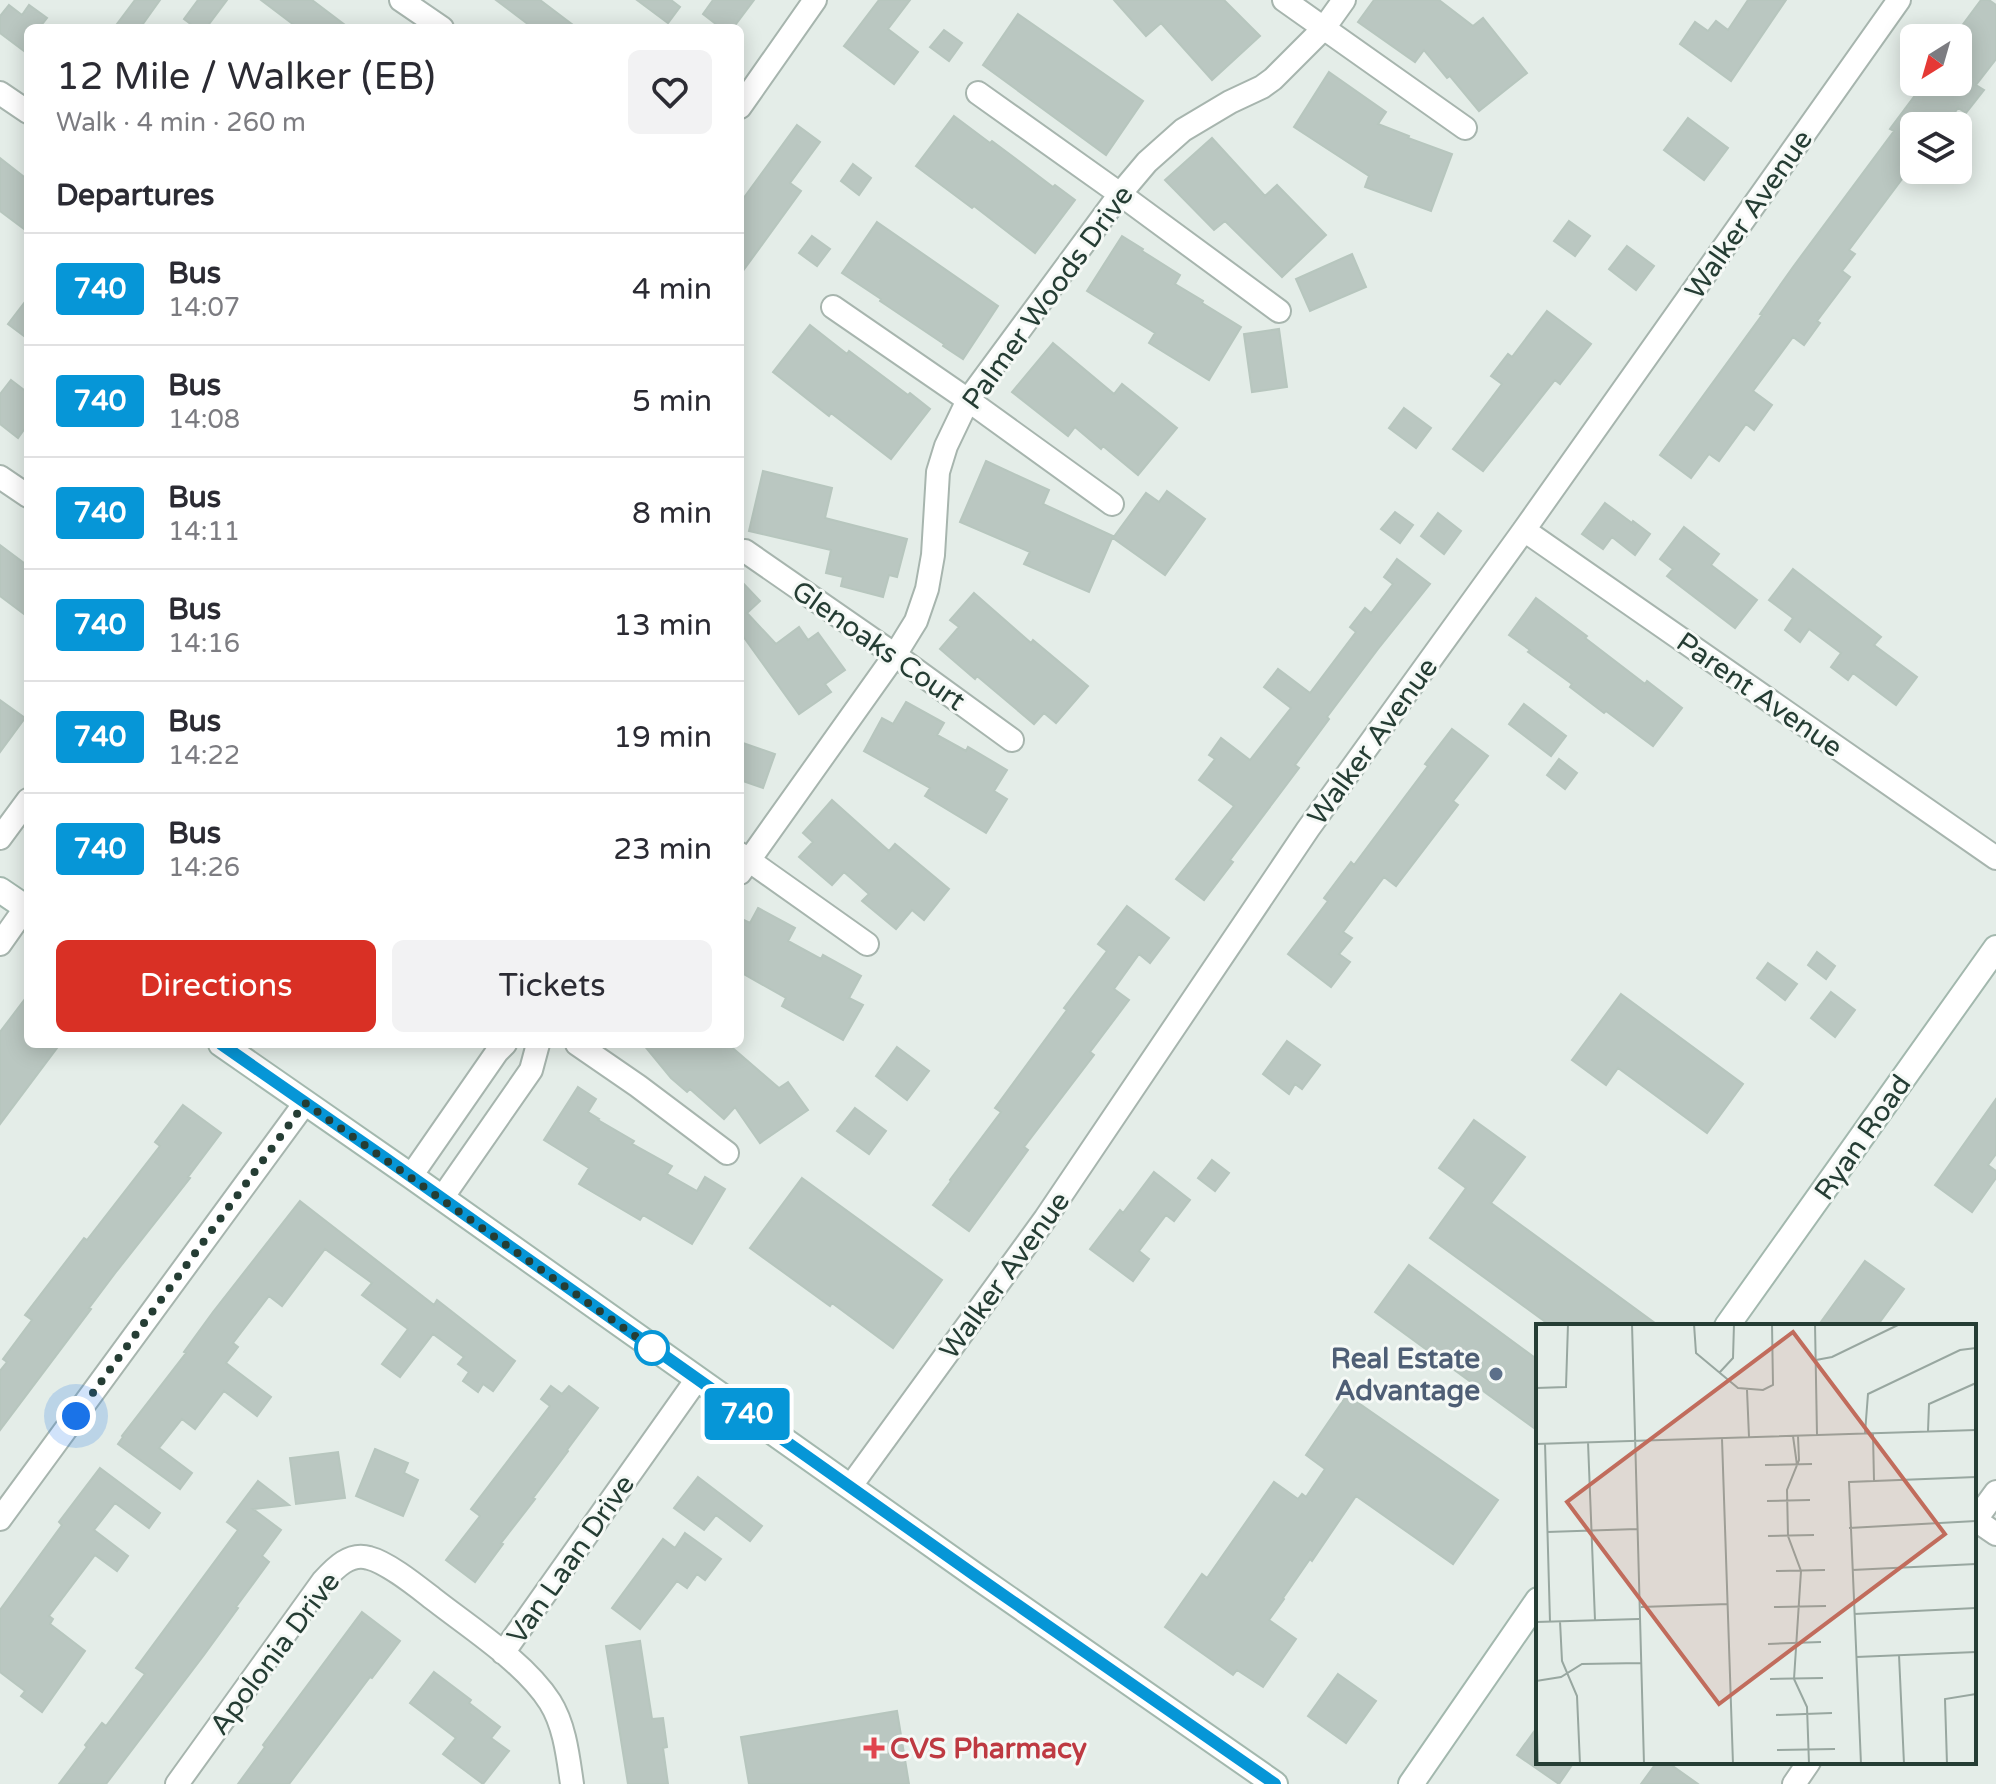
<!DOCTYPE html>
<meta charset="utf-8">
<style>
:root{--surface:#fff;--page:#f2f2f3;--text:#2b2b33;--muted:#7c7c81;--line:#e1e1e2;--accent:#d93025}
body{margin:0;font-family:"Varela Round",sans-serif;background:var(--page);color:var(--text);height:100vh;display:flex;flex-direction:column;font-size:30px;white-space:nowrap}
*{box-sizing:border-box;margin:0}
p{font-size:26px;color:var(--muted)}
.icon{flex:none;width:44px;height:44px;fill:none;stroke:currentColor;stroke-width:2;stroke-linecap:round;stroke-linejoin:round}
.map{position:relative;flex:1;overflow:hidden}
.panel{position:absolute;left:24px;top:24px;width:720px;height:1024px;display:flex;flex-direction:column;background:var(--surface);border-radius:12px;box-shadow:0 4px 20px #0003}
.panel>*{flex:none}
.badge{padding:0 16px;border-radius:6px;font-size:28px;line-height:52px}
.needle{width:52px;rotate:217deg}
.tools{position:absolute;left:1900px;top:24px;display:grid;gap:16px}
.tools a{display:grid;place-items:center;width:72px;height:72px;border-radius:12px;background:var(--surface);box-shadow:0 4px 20px #0003;font-size:40px}
.you{position:absolute;width:40px;height:40px;margin:-20px;border:6px solid #fff;border-radius:50%;background:#1a73e8;box-shadow:0 0 0 12px #1a73e833}
.map>.badge{position:absolute;translate:-50% -50%;box-shadow:0 0 0 4px #fff}
h2{padding:0 32px;font-size:30px;line-height:72px}
.round{display:grid;place-items:center;flex:none;width:84px;height:84px;border-radius:12px;background:var(--page)}
.overview{display:flex;align-items:center;justify-content:space-between;height:136px;padding:0 32px}
h1{font-size:38px;font-weight:600;line-height:60px}
.cta{display:flex;gap:16px;margin-top:auto;padding:16px 32px}
.cta a{flex:1;height:92px;border-radius:12px;background:var(--accent);color:#fff;font-size:32px;font-weight:600;line-height:92px;text-align:center}
.cta a+a{background:var(--page);color:var(--text)}
ul{padding:0;list-style:none}
li{display:flex;align-items:center;gap:24px;height:112px;padding:0 32px;border-top:2px solid var(--line)}
li div{flex:1}
li b{display:block;font-size:30px}
li em{font-style:normal}
li .badge{min-width:88px;font-weight:700;text-align:center}
.map>svg:first-child{display:block}
</style>
<div class="map">
<svg width="1996" height="1784" viewBox="0 0 1996 1784">
<rect width="100%" height="100%" fill="#e4ede8"/>
<path fill="#bac7c1" stroke="#b7c6be" stroke-width="2" d="M 135,0 L 160,0 L 140,28 L 114,28 Z
M 198,0 L 227,0 L 206,28 L 196,28 L 184,19 Z
M 261,0 L 312,0 L 349,28 L 298,28 Z
M 496,0 L 540,0 L 577,28 L 533,28 Z
M 637,0 L 671,0 L 680,7 L 668,23 Z
M 713,0 L 754,0 L 733,28 L 721,28 L 703,14 Z
M 879,0 L 910,0 L 888,29 L 918,52 L 894,84 L 844,46 Z
M 1114,0 L 1224,0 L 1260,36 L 1212,80 L 1161,23 L 1146,36 Z
M 1374,0 L 1439,0 L 1473,26 L 1483,18 L 1527,73 L 1479,111 L 1450,76 L 1447,78 L 1424,50 L 1415,62 L 1358,22 Z
M 1748,0 L 1786,0 L 1731,81 L 1680,44 L 1695,22 L 1708,31 L 1716,21 L 1728,30 Z
M 1981,0 L 1989,0 L 1996,5 L 1996,59 L 1976,85 L 1984,90 L 1966,113 L 1958,108 L 1945,126 L 1914,126 L 1914,163 L 1849,250 L 1855,254 L 1842,271 L 1850,277 L 1817,321 L 1820,323 L 1804,345 L 1793,337 L 1753,391 L 1772,405 L 1754,430 L 1746,424 L 1719,461 L 1709,454 L 1691,478 L 1660,455 L 1762,315 L 1760,314 L 1793,267 L 1894,131 L 1890,129 L 1925,82 L 1958,82 L 1958,31 Z
M 9,5 L 22,15 L 29,5 L 47,18 L 39,28 L 28,28 L 28,54 L 0,33 L 0,16 Z
M 1018,14 L 1143,101 L 1106,155 L 983,65 Z
M 944,30 L 962,43 L 949,61 L 930,47 Z
M 1329,72 L 1386,112 L 1378,124 L 1409,136 L 1408,138 L 1452,154 L 1431,211 L 1365,187 L 1369,176 L 1294,127 Z
M 954,116 L 990,143 L 992,141 L 1053,187 L 1055,185 L 1075,200 L 1035,253 L 974,206 L 972,208 L 916,166 Z
M 1688,118 L 1728,148 L 1704,180 L 1664,150 Z
M 797,125 L 820,142 L 790,183 L 801,191 L 740,275 L 740,203 Z
M 1212,138 L 1265,196 L 1277,185 L 1326,235 L 1282,277 L 1225,221 L 1214,230 L 1165,180 Z
M 0,158 L 28,180 L 28,232 L 0,211 Z
M 853,164 L 871,178 L 859,195 L 841,181 Z
M 1569,221 L 1590,236 L 1575,256 L 1554,241 Z
M 877,222 L 998,306 L 963,359 L 943,346 L 944,344 L 880,301 L 881,299 L 842,273 Z
M 812,236 L 830,249 L 817,266 L 799,253 Z
M 1122,236 L 1143,249 L 1142,251 L 1180,275 L 1175,284 L 1203,301 L 1202,303 L 1241,327 L 1209,380 L 1149,343 L 1155,333 L 1087,291 Z
M 1627,246 L 1654,266 L 1636,290 L 1609,269 Z
M 1352,254 L 1366,287 L 1310,311 L 1296,279 Z
M 28,298 L 28,339 L 8,324 Z
M 1547,311 L 1591,344 L 1560,384 L 1555,380 L 1483,471 L 1453,449 L 1502,384 L 1491,376 L 1508,354 L 1512,357 Z
M 810,325 L 847,354 L 849,351 L 908,395 L 910,393 L 930,409 L 891,459 L 831,413 L 829,416 L 773,372 Z
M 1279,329 L 1287,387 L 1252,392 L 1244,334 Z
M 1053,343 L 1114,394 L 1122,384 L 1177,428 L 1138,475 L 1103,446 L 1101,449 L 1075,427 L 1068,436 L 1012,392 Z
M 11,380 L 28,393 L 28,424 L 18,438 L 0,424 L 0,394 Z
M 1404,408 L 1431,428 L 1416,448 L 1389,428 Z
M 986,461 L 1049,490 L 1043,504 L 1113,536 L 1089,592 L 1024,564 L 1030,552 L 960,522 Z
M 763,471 L 832,488 L 825,518 L 907,539 L 897,577 L 889,575 L 883,597 L 841,586 L 843,577 L 826,573 L 831,550 L 749,531 Z
M 1167,491 L 1205,519 L 1165,575 L 1113,538 L 1146,493 L 1159,502 Z
M 1605,503 L 1632,523 L 1633,521 L 1650,534 L 1635,555 L 1612,537 L 1603,549 L 1582,534 Z
M 1395,512 L 1413,525 L 1400,543 L 1381,529 Z
M 1438,513 L 1461,531 L 1444,554 L 1421,536 Z
M 1684,527 L 1719,554 L 1711,565 L 1757,600 L 1735,628 L 1667,576 L 1673,569 L 1660,559 Z
M 0,545 L 28,566 L 28,617 L 0,596 Z
M 1397,559 L 1430,584 L 1378,649 L 1327,717 L 1329,719 L 1295,765 L 1299,768 L 1230,860 L 1233,862 L 1204,900 L 1176,879 L 1234,806 L 1199,780 L 1215,759 L 1209,755 L 1221,738 L 1250,760 L 1291,708 L 1264,687 L 1278,669 L 1310,693 L 1356,632 L 1350,627 L 1365,608 L 1371,613 L 1393,584 L 1384,577 Z
M 1793,569 L 1881,637 L 1874,645 L 1917,677 L 1896,705 L 1853,673 L 1848,680 L 1831,667 L 1841,653 L 1809,629 L 1800,642 L 1785,630 L 1793,618 L 1769,600 Z
M 740,580 L 760,601 L 747,613 L 776,644 L 799,627 L 808,640 L 818,633 L 845,670 L 825,684 L 831,692 L 799,714 L 740,632 Z
M 974,593 L 1031,643 L 1033,640 L 1088,686 L 1056,723 L 1044,713 L 1034,724 L 977,676 L 975,679 L 940,649 L 959,627 L 950,620 Z
M 1536,598 L 1587,636 L 1585,638 L 1645,684 L 1647,681 L 1682,708 L 1653,746 L 1606,711 L 1604,713 L 1570,687 L 1572,684 L 1528,652 L 1530,650 L 1509,635 Z
M 0,700 L 25,718 L 0,752 Z
M 906,702 L 944,723 L 937,735 L 966,751 L 968,747 L 1007,770 L 994,791 L 1007,799 L 986,833 L 925,796 L 930,788 L 864,751 L 882,718 L 893,724 Z
M 1524,704 L 1566,736 L 1551,756 L 1509,724 Z
M 1452,729 L 1488,756 L 1453,801 L 1458,805 L 1396,886 L 1384,877 L 1343,932 L 1352,938 L 1339,954 L 1350,962 L 1331,987 L 1288,954 L 1328,901 L 1324,898 L 1351,862 L 1354,865 L 1401,802 L 1428,766 L 1425,764 Z
M 740,742 L 775,754 L 763,788 L 740,780 Z
M 1559,759 L 1577,773 L 1565,789 L 1547,775 Z
M 832,800 L 889,851 L 895,844 L 949,889 L 924,920 L 912,910 L 896,929 L 862,901 L 869,894 L 844,872 L 832,885 L 799,857 L 813,842 L 803,833 Z
M 1127,906 L 1169,938 L 1150,963 L 1139,954 L 1114,989 L 1129,1000 L 1090,1052 L 1094,1055 L 1024,1147 L 1028,1150 L 969,1231 L 933,1205 L 951,1181 L 950,1180 L 1001,1112 L 995,1108 L 1067,1010 L 1064,1008 L 1107,951 L 1098,944 Z
M 758,908 L 795,928 L 788,941 L 821,959 L 823,955 L 861,976 L 849,998 L 863,1005 L 843,1040 L 782,1006 L 786,998 L 740,972 L 740,918 L 750,923 Z
M 1817,952 L 1835,966 L 1826,979 L 1808,965 Z
M 1768,963 L 1797,984 L 1785,1000 L 1757,978 Z
M 1831,992 L 1855,1010 L 1835,1037 L 1811,1018 Z
M 1621,994 L 1743,1084 L 1707,1133 L 1618,1068 L 1606,1085 L 1572,1060 Z
M 28,995 L 28,1044 L 60,1044 L 0,1124 L 0,1032 Z
M 1287,1041 L 1320,1065 L 1302,1089 L 1295,1084 L 1289,1094 L 1263,1074 Z
M 643,1044 L 728,1044 L 779,1088 L 788,1082 L 808,1110 L 760,1143 L 735,1107 L 724,1119 L 690,1089 L 687,1092 L 671,1078 Z
M 897,1047 L 929,1071 L 907,1100 L 876,1076 Z
M 578,1087 L 596,1099 L 588,1112 L 599,1119 L 598,1120 L 634,1141 L 632,1144 L 672,1166 L 667,1174 L 697,1191 L 705,1177 L 725,1189 L 692,1244 L 643,1215 L 640,1220 L 579,1184 L 589,1168 L 544,1140 Z
M 1996,1099 L 1996,1154 L 1988,1165 L 1996,1171 L 1996,1178 L 1972,1212 L 1935,1185 Z
M 183,1105 L 221,1133 L 188,1177 L 190,1178 L 116,1272 L 89,1308 L 91,1309 L 0,1430 L 0,1371 L 7,1362 L 3,1359 L 32,1320 L 25,1315 L 84,1238 L 87,1240 L 160,1146 L 155,1142 Z
M 855,1108 L 886,1131 L 869,1154 L 837,1131 Z
M 1474,1120 L 1525,1157 L 1491,1203 L 1659,1326 L 1551,1326 L 1430,1238 L 1466,1188 L 1439,1168 Z
M 1212,1160 L 1229,1173 L 1215,1191 L 1198,1178 Z
M 1154,1172 L 1190,1200 L 1174,1221 L 1166,1215 L 1139,1251 L 1149,1259 L 1133,1281 L 1090,1249 L 1120,1210 L 1123,1213 Z
M 802,1178 L 942,1280 L 893,1348 L 832,1303 L 830,1306 L 750,1248 Z
M 300,1201 L 434,1305 L 437,1300 L 515,1361 L 493,1391 L 483,1384 L 478,1392 L 463,1381 L 469,1372 L 458,1364 L 464,1357 L 433,1334 L 400,1377 L 382,1364 L 408,1329 L 362,1295 L 372,1283 L 325,1249 L 282,1306 L 269,1296 L 233,1343 L 238,1347 L 226,1363 L 271,1397 L 257,1416 L 224,1391 L 195,1429 L 182,1419 L 159,1448 L 192,1473 L 180,1489 L 118,1444 L 123,1437 L 122,1436 L 186,1353 L 184,1352 L 213,1312 Z
M 1865,1261 L 1904,1289 L 1877,1326 L 1818,1326 Z
M 1409,1265 L 1538,1360 L 1538,1431 L 1375,1312 Z
M 551,1386 L 562,1394 L 569,1386 L 598,1408 L 567,1450 L 568,1451 L 533,1498 L 535,1499 L 501,1543 L 503,1544 L 475,1582 L 446,1560 L 480,1516 L 471,1509 L 550,1406 L 541,1399 Z
M 1347,1395 L 1498,1500 L 1453,1564 L 1356,1496 L 1312,1561 L 1310,1559 L 1283,1598 L 1284,1599 L 1269,1620 L 1296,1639 L 1263,1687 L 1237,1670 L 1233,1675 L 1165,1627 L 1202,1574 L 1207,1578 L 1274,1482 L 1298,1499 L 1302,1494 L 1306,1497 L 1325,1469 L 1306,1455 Z
M 375,1449 L 408,1463 L 404,1473 L 418,1480 L 403,1516 L 356,1496 Z
M 338,1452 L 345,1498 L 296,1504 L 290,1458 Z
M 100,1468 L 160,1513 L 149,1528 L 115,1503 L 94,1530 L 128,1556 L 117,1571 L 95,1555 L 49,1616 L 53,1619 L 50,1624 L 85,1651 L 42,1712 L 21,1696 L 25,1691 L 0,1672 L 0,1610 L 62,1525 L 59,1522 Z
M 698,1477 L 762,1526 L 750,1541 L 716,1515 L 704,1530 L 674,1508 Z
M 258,1481 L 289,1505 L 253,1509 L 281,1530 L 262,1556 L 269,1562 L 236,1607 L 238,1608 L 204,1655 L 106,1784 L 59,1784 L 87,1747 L 85,1745 L 102,1723 L 106,1726 L 145,1674 L 136,1668 L 238,1530 L 227,1522 Z
M 685,1533 L 721,1559 L 705,1580 L 697,1574 L 687,1588 L 677,1581 L 640,1629 L 612,1608 L 663,1539 L 675,1548 Z
M 362,1612 L 400,1641 L 372,1678 L 370,1677 L 289,1784 L 238,1784 L 265,1747 L 263,1745 Z
M 640,1641 L 652,1719 L 663,1718 L 667,1747 L 663,1748 L 668,1784 L 628,1784 L 606,1646 Z
M 434,1672 L 471,1700 L 469,1703 L 500,1727 L 491,1738 L 509,1751 L 483,1784 L 443,1754 L 456,1738 L 410,1703 Z
M 1338,1674 L 1376,1701 L 1346,1743 L 1308,1716 Z
M 897,1711 L 909,1784 L 749,1784 L 741,1737 Z
M 1538,1726 L 1538,1762 L 1574,1762 L 1559,1784 L 1517,1755 Z
M 1657,1762 L 1667,1762 L 1698,1784 L 1641,1784 Z"/>
<g fill="none" stroke-linecap="round" stroke-linejoin="round">
<defs>
<path id="street" d="M 401,0 L 442,28
M 1284,0 L 1465,128
M 0,93 L 28,112
M 978,93 L 1120,194 L 1279,311
M 740,107 L 815,0
M 833,307 L 968,400 L 1112,504
M 0,477 L 28,496
M 1524,530 L 1996,858
M 745,551 L 895,655 L 1012,740
M 0,838 L 28,800
M 740,854 L 867,944
M 740,873 L 895,655 L 916,621 L 927,589 L 933,555 L 938,472 L 946,446 L 968,400 L 1120,194 L 1147,162 L 1183,130 L 1230,102 L 1262,87 L 1273,79 L 1324,28 L 1344,0
M 0,944 L 26,907
M 577,1044 L 638,1086 L 727,1153
M 411,1176 L 497,1052 L 505,1044
M 442,1198 L 531,1070 L 538,1044
M 850,1487 L 1045,1219 L 1308,829 L 1524,530 L 1899,0
M 0,1519 L 305,1103
M 1974,1519 L 1996,1534
M 1974,1522 L 1996,1492
M 503,1653 L 697,1379
M 177,1784 L 323,1581 C 335,1568 350,1552 369,1558 C 389,1563 419,1588 436,1601 C 472,1629 525,1663 550,1702 C 565,1726 568,1757 572,1784
M 1794,1784 L 1809,1762"/>
<path id="secondary" d="M 0,890 L 28,909
M 221,1044 L 411,1176 L 976,1576 L 1275,1784
M 1727,1326 L 1996,948
M 1411,1784 L 1538,1600"/>
</defs>
<use href="#street" stroke="#a7b5ae" stroke-width="26"/>
<use href="#secondary" stroke="#a3b8ae" stroke-width="28"/>
<use href="#street" stroke="#fff" stroke-width="22"/>
<use href="#secondary" stroke="#fff" stroke-width="24"/>
</g>
<g fill="none" stroke-linecap="round" stroke-linejoin="round">
<defs>
<path id="line" d="M 221,1044 L 385,1158 L 976,1576 L 1275,1784"/>
</defs>
<use href="#line" stroke="#fff" stroke-width="18"/>
<use href="#line" stroke="#0696d7" stroke-width="12"/>
<path stroke="#253d34" stroke-width="8" stroke-dasharray="0 14.4" d="M 76,1416 L 305,1103 L 652,1348"/>
</g>
<circle fill="#fff" stroke="#0696d7" stroke-width="4" cx="652" cy="1348" r="16"/>
<circle fill="#5c6f8a" stroke="#f5f9f6" stroke-width="3" cx="1496" cy="1374" r="8"/>
<path fill="#e0444e" stroke="#f5f9f6" stroke-width="3" d="M870 1736h8v8h8v8h-8v8h-8v-8h-8v-8h8z"/>
<g text-anchor="middle" stroke-width="6" stroke-linejoin="round" paint-order="stroke">
<g font-size="28" fill="#253d34" stroke="#f5f9f6">
<text transform="translate(1748 214) rotate(-55)" y="10">Walker Avenue</text>
<text transform="translate(1047 297) rotate(-54)" y="10">Palmer Woods Drive</text>
<text transform="translate(879 645) rotate(35)" y="10">Glenoaks Court</text>
<text transform="translate(1760 694) rotate(35)" y="10">Parent Avenue</text>
<text transform="translate(1372 741) rotate(-54)" y="10">Walker Avenue</text>
<text transform="translate(1862 1137) rotate(-55)" y="10">Ryan Road</text>
<text transform="translate(1004 1275) rotate(-54)" y="10">Walker Avenue</text>
<text transform="translate(570 1559) rotate(-55)" y="10">Van Laan Drive</text>
<text transform="translate(274 1653) rotate(-53)" y="10">Apolonia Drive</text>
</g>
<g font-size="28" font-weight="bold" fill="#4e5e75" stroke="#f5f9f6" text-anchor="end">
<text x="1480" y="1368">Real Estate<tspan x="1480" dy="32">Advantage</tspan></text>
</g>
<g font-size="28" font-weight="bold" fill="#be3a42" stroke="#f5f9f6" text-anchor="start">
<text x="890" y="1758">CVS Pharmacy</text>
</g>
</g>
<g transform="translate(1536 1324)">
<rect width="440" height="440" fill="#e4ede8"/>
<path fill="none" stroke="#98a7a0" stroke-width="2" d="M 96,0 L 108,440M 158,0 L 160,29 L 202,64 L 227,66 L 237,61 L 236,0M 279,0 L 281,111M 280,36 L 296,33 L 364,0M 184,48 L 197,34 L 198,0M 0,64 L 30,63 L 32,0M 211,66 L 213,113M 392,107 L 393,80 L 440,59M 329,109 L 332,70 L 424,26 L 440,24M 337,110 L 338,157M 257,112 L 261,141M 262,112 L 263,136 L 251,166 L 252,212 L 265,247 L 258,355 L 271,383 L 273,440M 186,115 L 197,440M 52,118 L 59,296M 9,119 L 14,298M 0,120 L 440,106M 229,141 L 276,140M 231,177 L 274,176M 313,204 L 440,197M 11,208 L 101,205M 232,212 L 278,211M 316,246 L 440,240M 240,247 L 289,246M 105,283 L 192,280M 238,283 L 290,282M 318,290 L 440,284M 24,297 L 26,337 L 41,372 L 44,440M 0,298 L 103,295M 232,320 L 285,318M 363,331 L 368,440M 320,333 L 440,328M 234,355 L 287,354M 0,357 L 25,353 L 46,340 L 105,339M 0,371 L 2,440M 240,391 L 296,389M 241,426 L 299,425M 325,440 L 313,158 L 440,153M 411,440 L 409,375 L 440,370"/>
<path fill="#c16c5c" fill-opacity="0.15" stroke="#c16c5c" stroke-width="4" d="M 257,8 L 409,210 L 183,380 L 31,178 Z"/>
<rect width="440" height="440" fill="none" stroke="#253d34" stroke-width="4"/>
</g>
</svg>
<div class="tools">
<a><svg class="needle" viewBox="-14 -14 28 28"><path d="M0-13l5 13h-10z" fill="#e53935"/><path d="M0 13l5-13h-10z" fill="#7c7c81"/></svg></a>
<a><svg class="icon" aria-label="layers" viewBox="0 0 24 24"><path d="M12 4l9 5-9 5-9-5zM3 14l9 5 9-5"/></svg></a>
</div>
<div class="you" style="left:76px;top:1416px"></div>
<b class="badge" style="left:747px;top:1414px;background:#0696d7;color:#fff">740</b>
<section class="panel">
<div class="overview"><div><h1>12 Mile / Walker (EB)</h1><p>Walk · 4 min · 260 m</p></div><a class="round"><svg class="icon" aria-label="heart" viewBox="0 0 24 24"><path d="M12 20l-8-8c-3-5 5-10 8-4 3-6 11-1 8 4z"/></svg></a></div>
<h2>Departures</h2>
<ul>
<li><span class="badge" style="background:#0696d7;color:#fff">740</span><div><b>Bus</b><p>14:07</p></div><em>4 min</em></li>
<li><span class="badge" style="background:#0696d7;color:#fff">740</span><div><b>Bus</b><p>14:08</p></div><em>5 min</em></li>
<li><span class="badge" style="background:#0696d7;color:#fff">740</span><div><b>Bus</b><p>14:11</p></div><em>8 min</em></li>
<li><span class="badge" style="background:#0696d7;color:#fff">740</span><div><b>Bus</b><p>14:16</p></div><em>13 min</em></li>
<li><span class="badge" style="background:#0696d7;color:#fff">740</span><div><b>Bus</b><p>14:22</p></div><em>19 min</em></li>
<li><span class="badge" style="background:#0696d7;color:#fff">740</span><div><b>Bus</b><p>14:26</p></div><em>23 min</em></li>
</ul>
<div class="cta"><a>Directions</a><a>Tickets</a></div>
</section>
</div>
